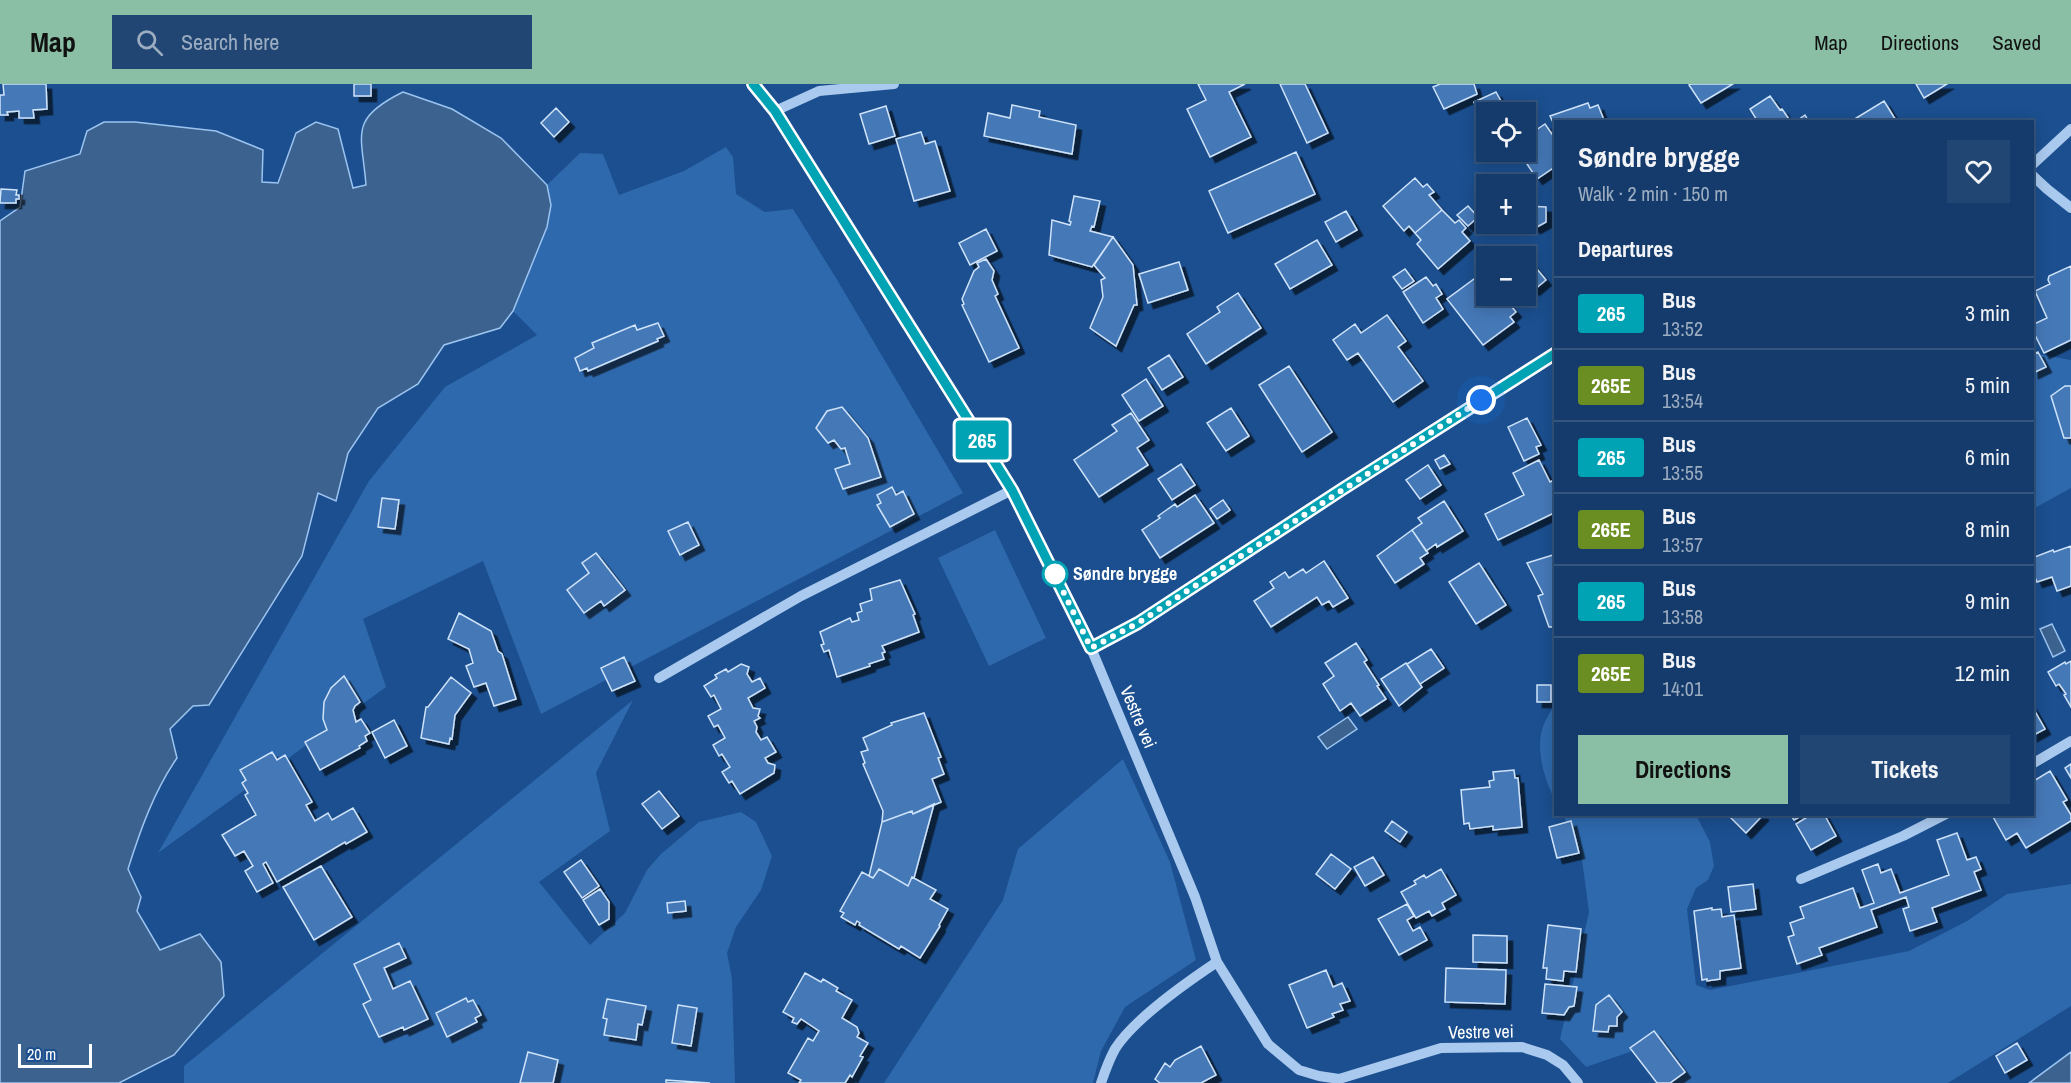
<!DOCTYPE html>
<meta charset="utf-8">
<style>
:root{--surface:#143b6b;--page:#214673;--text:#f1f3f6;--muted:#9dadc1;--line:#33557e;--accent:#8abfa5}
body{margin:0;font-family:"Archivo Narrow",sans-serif;background:var(--page);color:var(--text);height:100vh;display:flex;flex-direction:column;font-size:22px;white-space:nowrap}
*{box-sizing:border-box;margin:0}
p{font-size:20px;color:var(--muted)}
.icon{flex:none;width:33px;height:33px;fill:none;stroke:currentColor;stroke-width:2;stroke-linecap:round;stroke-linejoin:round}
.map{position:relative;flex:1;overflow:hidden}
.sheet{position:absolute;left:1554px;top:36px;width:480px;height:696px;display:flex;flex-direction:column;background:var(--surface);border-radius:0px;box-shadow:0 3px 15px #0003,0 0 0 2px var(--line)}
.sheet>*{flex:none}
.badge{padding:0 12px;border-radius:4px;font-size:21px;line-height:39px}
.tools{position:absolute;left:1476px;top:18px;display:grid;gap:12px}
.tools a{display:grid;place-items:center;width:60px;height:60px;border-radius:0px;background:var(--surface);box-shadow:0 3px 15px #0003,0 0 0 2px var(--line);font-size:30px}
.scale{position:absolute;left:18px;bottom:15px;width:74px;box-sizing:border-box;padding-left:6px;border:3px solid #fff;border-top:0;font-size:16px;line-height:21px;white-space:nowrap;color:#fff;-webkit-text-stroke:4px #1b4f8f;paint-order:stroke}
.you{position:absolute;width:30px;height:30px;margin:-15px;border:4px solid #fff;border-radius:50%;background:#1a73e8;box-shadow:0 0 0 9px #1a73e833}
.map>.badge{position:absolute;translate:-50% -50%;box-shadow:0 0 0 3px #fff}
h2{padding:0 24px;font-size:22px;line-height:54px}
.round{display:grid;place-items:center;flex:none;width:63px;height:63px;border-radius:0px;background:var(--page)}
.summary{display:flex;align-items:center;justify-content:space-between;height:102px;padding:0 24px}
h1{font-size:28px;font-weight:700;line-height:45px}
.action{display:flex;gap:12px;margin-top:auto;padding:12px 24px}
.action a{flex:1;height:69px;border-radius:0px;background:var(--accent);color:#111;font-size:24px;font-weight:700;line-height:69px;text-align:center}
.action a+a{background:var(--page);color:var(--text)}
ul{padding:0;list-style:none}
li{display:flex;align-items:center;gap:18px;height:72px;padding:0 24px;border-top:2px solid var(--line)}
li div{flex:1}
li b{display:block;font-size:22px}
li em{font-style:normal}
li .badge{min-width:66px;font-weight:700;text-align:center}
header{display:flex;align-items:center;gap:36px;box-sizing:border-box;height:84px;padding:0 30px;background:var(--accent);color:#111}
header strong{font-size:28px}
nav{display:flex;gap:33px;margin-inline-start:auto;font-size:21px}
.search{width:420px;height:54px;background:var(--page);display:flex;align-items:center;gap:15px;box-sizing:border-box;padding:0 21px;border-radius:0px;color:var(--muted);font-size:22px}
.map>svg:first-child{display:block}
</style>
<header>
<strong>Map</strong>
<div class="search"><svg class="icon" aria-label="search" viewBox="0 0 24 24"><circle cx="10" cy="10" r="6"/><path d="M15 15l6 6"/></svg>Search here</div>
<nav><a>Map</a><a>Directions</a><a>Saved</a></nav>
</header>
<div class="map">
<svg width="2071" height="999" viewBox="0 0 2071 999">
<defs>
<filter id="shadow"><feDropShadow dx="5.5" dy="5.5" stdDeviation="0" flood-color="#0009"/></filter>
</defs>
<rect width="100%" height="100%" fill="#1b4f8f"/>
<path fill="#2e69ad" d="M 726,63 L 733,73 L 736,110 L 765,128 L 793,125 L 836,194 L 963,409 L 541,630 L 483,477 L 363,535 L 386,603 L 158,769 L 369,397 L 445,303 L 537,251 L 513,227 L 547,143 L 551,121 L 547,101 L 580,69 L 603,70 L 619,111 L 684,87 Z
M 2032,269 L 2071,276 L 2071,404 L 2033,425 Z
M 995,446 L 1046,554 L 989,582 L 938,474 Z
M 633,616 L 596,689 L 610,747 L 539,798 L 590,861 L 625,829 L 647,786 L 661,770 L 699,738 L 741,728 L 756,738 L 772,772 L 761,806 L 736,843 L 727,869 L 732,895 L 735,999 L 184,999 L 184,982 Z
M 1555,620 L 1555,716 C 1545,697 1536,668 1542,646 C 1544,637 1551,627 1555,620 Z
M 1123,675 L 1170,778 L 1196,876 L 1125,923 L 1101,967 L 1093,999 L 884,999 L 1003,816 L 1018,765 Z
M 1563,731 L 1696,731 L 1710,758 L 1714,782 L 1708,796 L 1696,804 L 1687,825 L 1696,901 L 1710,906 L 1909,867 L 1967,837 L 2007,810 L 2071,800 L 2071,922 L 1948,999 L 1670,999 L 1656,959 L 1586,983 L 1560,955 L 1589,828 L 1581,768 Z"/>
<path fill="#3c6290" stroke="#9cc4f0" stroke-width="1.5" d="M 403,8 L 452,25 L 501,54 L 547,101 L 551,121 L 547,143 L 513,227 L 500,244 L 444,261 L 418,300 L 378,324 L 348,369 L 336,417 L 318,409 L 302,472 L 209,621 L 193,622 L 170,645 L 177,674 C 154,707 140,747 128,785 L 141,813 L 137,827 L 160,866 L 200,850 L 221,878 L 224,912 L 174,971 L 119,999 L 0,999 L 0,137 L 20,123 L 25,87 L 80,70 L 87,47 L 104,38 L 135,38 L 216,47 L 263,66 L 262,98 L 278,99 L 296,49 L 316,38 L 338,45 L 353,104 L 366,101 C 362,50 348,35 403,8 Z
M 2052,540 L 2065,567 L 2053,573 L 2040,545 Z
M 1348,633 L 1357,645 L 1327,665 L 1318,653 Z
M 2071,968 L 2071,999 L 2029,999 Z"/>
<path fill="#4478b7" stroke="#cfe3fa" stroke-width="1.5" filter="url(#shadow)" d="M 3,0 L 46,0 L 47,25 L 33,26 L 34,34 L 19,34 L 19,27 L 7,28 L 8,31 L 0,31 L 0,11 L 4,11 Z
M 354,0 L 371,0 L 371,12 L 354,12 Z
M 1198,0 L 1245,0 L 1229,8 L 1251,53 L 1210,73 L 1187,25 L 1206,16 Z
M 1280,0 L 1305,0 L 1328,49 L 1307,59 Z
M 1440,0 L 1474,0 L 1477,10 L 1444,25 L 1433,3 Z
M 1691,0 L 1733,0 L 1701,19 L 1689,1 Z
M 1916,0 L 1947,0 L 1924,14 Z
M 1496,8 L 1507,28 L 1486,28 L 1485,40 L 1474,18 Z
M 1770,12 L 1780,26 L 1782,25 L 1791,38 L 1758,38 L 1750,25 Z
M 1884,17 L 1897,38 L 1853,38 L 1853,36 Z
M 1588,19 L 1590,24 L 1598,21 L 1604,36 L 1599,38 L 1556,38 L 1556,45 L 1550,32 Z
M 1012,21 L 1040,27 L 1039,33 L 1076,41 L 1072,70 L 984,52 L 988,29 L 1010,34 Z
M 886,22 L 895,52 L 869,60 L 860,30 Z
M 556,24 L 569,38 L 554,53 L 541,39 Z
M 1805,31 L 1809,38 L 1795,38 Z
M 1545,40 L 1554,53 L 1556,52 L 1556,82 L 1537,95 L 1519,68 L 1526,68 L 1526,53 Z
M 921,48 L 925,60 L 935,57 L 950,107 L 914,117 L 896,55 Z
M 1296,68 L 1315,110 L 1228,149 L 1209,107 Z
M 1415,94 L 1423,103 L 1427,100 L 1434,108 L 1429,111 L 1442,126 L 1415,149 L 1409,142 L 1404,147 L 1383,122 Z
M 1,105 L 17,106 L 16,111 L 19,111 L 19,115 L 16,115 L 16,119 L 0,119 Z
M 1074,112 L 1100,117 L 1094,143 L 1092,142 L 1090,147 L 1113,153 L 1092,183 L 1049,171 L 1052,136 L 1070,141 L 1071,138 L 1069,137 Z
M 1468,122 L 1478,133 L 1468,142 L 1457,131 Z
M 1526,122 L 1546,123 L 1546,138 L 1535,144 L 1526,136 Z
M 1442,126 L 1455,139 L 1459,136 L 1466,144 L 1462,148 L 1470,157 L 1438,185 L 1417,160 L 1421,156 L 1415,149 Z
M 1346,127 L 1357,146 L 1336,158 L 1325,138 Z
M 986,145 L 997,167 L 970,181 L 959,159 Z
M 1113,153 L 1133,181 L 1137,221 L 1134,221 L 1116,262 L 1090,244 L 1103,213 L 1101,196 L 1105,194 L 1094,181 Z
M 1317,156 L 1332,181 L 1290,205 L 1275,180 Z
M 1527,173 L 1546,196 L 1534,206 L 1526,195 L 1526,174 Z
M 986,175 L 994,187 L 992,196 L 998,210 L 995,212 L 1019,264 L 989,278 L 962,221 L 964,220 L 962,215 L 974,187 L 979,183 L 977,179 Z
M 1179,178 L 1188,206 L 1148,219 L 1139,190 Z
M 2071,182 L 2071,256 L 2044,269 L 2032,245 L 2032,241 L 2047,234 L 2035,207 L 2050,200 L 2048,196 L 2049,192 Z
M 1405,185 L 1414,197 L 1402,205 L 1393,193 Z
M 1478,192 L 1486,203 L 1486,212 L 1493,212 L 1495,214 L 1503,212 L 1516,228 L 1510,233 L 1514,238 L 1483,261 L 1447,215 Z
M 1426,193 L 1433,202 L 1436,200 L 1442,210 L 1436,214 L 1443,225 L 1423,239 L 1403,208 Z
M 1238,209 L 1261,244 L 1206,280 L 1187,250 L 1220,228 L 1217,223 Z
M 1387,231 L 1406,257 L 1398,263 L 1423,297 L 1393,318 L 1358,269 L 1347,276 L 1333,256 L 1355,240 L 1361,249 Z
M 658,239 L 664,252 L 657,255 L 658,257 L 588,287 L 587,284 L 580,287 L 575,274 L 594,264 L 592,259 L 635,241 L 637,246 Z
M 2038,268 L 2046,283 L 2033,289 L 2032,271 Z
M 1169,271 L 1183,293 L 1162,306 L 1148,284 Z
M 1289,282 L 1332,348 L 1302,368 L 1259,301 Z
M 1146,295 L 1163,322 L 1139,337 L 1122,311 Z
M 2065,302 L 2071,302 L 2071,354 L 2064,354 L 2051,312 Z
M 842,323 L 868,354 L 881,393 L 843,405 L 835,385 L 850,380 L 845,364 L 841,365 L 834,356 L 828,359 L 816,344 L 827,327 Z
M 1231,324 L 1249,352 L 1226,367 L 1207,339 Z
M 1131,329 L 1149,356 L 1137,364 L 1148,381 L 1099,413 L 1074,376 L 1117,347 L 1112,341 Z
M 1527,334 L 1541,361 L 1536,363 L 1539,370 L 1524,377 L 1508,343 Z
M 1444,371 L 1450,380 L 1440,385 L 1435,376 Z
M 1539,376 L 1550,398 L 1554,396 L 1556,400 L 1556,428 L 1498,456 L 1485,430 L 1524,411 L 1513,389 Z
M 1181,380 L 1195,401 L 1172,416 L 1158,395 Z
M 1428,381 L 1441,401 L 1420,415 L 1406,396 Z
M 892,403 L 896,411 L 903,407 L 914,430 L 890,443 L 877,421 L 881,419 L 877,411 Z
M 1195,411 L 1214,439 L 1160,474 L 1142,446 L 1160,434 L 1158,432 L 1175,420 L 1177,423 Z
M 382,414 L 399,416 L 395,445 L 378,443 Z
M 1223,416 L 1230,426 L 1217,435 L 1210,425 Z
M 1444,417 L 1463,447 L 1437,463 L 1436,460 L 1426,467 L 1412,446 L 1422,439 L 1418,434 Z
M 688,438 L 699,461 L 680,471 L 668,447 Z
M 1412,446 L 1428,469 L 1420,474 L 1424,480 L 1395,499 L 1377,472 Z
M 2071,462 L 2071,502 L 2057,507 L 2052,493 L 2037,498 L 2032,486 L 2032,474 L 2053,466 L 2054,468 Z
M 596,469 L 625,506 L 604,522 L 601,517 L 584,529 L 567,506 L 589,489 L 582,479 Z
M 1556,470 L 1556,543 L 1549,543 L 1538,512 L 1543,510 L 1527,479 Z
M 1324,477 L 1348,514 L 1333,523 L 1329,517 L 1322,521 L 1317,513 L 1271,543 L 1254,517 L 1274,504 L 1270,498 L 1285,488 L 1289,494 L 1303,485 L 1306,489 Z
M 1479,479 L 1506,521 L 1476,540 L 1449,498 Z
M 900,496 L 915,530 L 913,531 L 919,548 L 882,562 L 885,568 L 882,569 L 884,575 L 869,580 L 870,582 L 837,593 L 829,566 L 824,568 L 821,561 L 824,560 L 820,548 L 850,534 L 852,538 L 859,536 L 857,529 L 862,527 L 860,520 L 872,516 L 870,505 Z
M 459,529 L 491,547 L 498,567 L 502,570 L 516,615 L 494,622 L 486,599 L 474,603 L 466,582 L 473,579 L 469,565 L 448,555 Z
M 1356,559 L 1367,576 L 1364,578 L 1379,601 L 1377,602 L 1386,615 L 1360,632 L 1351,619 L 1340,627 L 1323,600 L 1334,592 L 1325,579 Z
M 1431,565 L 1444,584 L 1420,600 L 1407,580 Z
M 624,573 L 635,597 L 612,607 L 601,584 Z
M 2071,577 L 2071,623 L 2064,611 L 2066,610 L 2064,607 L 2059,600 L 2056,602 L 2048,588 L 2065,578 L 2066,580 Z
M 1406,579 L 1422,603 L 1399,622 L 1381,595 Z
M 741,580 L 749,583 L 747,590 L 752,598 L 760,594 L 765,604 L 748,614 L 753,624 L 760,625 L 758,632 L 760,634 L 754,637 L 757,643 L 756,648 L 761,656 L 767,653 L 776,668 L 765,674 L 768,679 L 775,681 L 774,689 L 740,710 L 732,697 L 729,699 L 722,688 L 730,683 L 722,670 L 719,672 L 713,661 L 725,654 L 718,641 L 714,643 L 708,632 L 721,625 L 714,611 L 711,613 L 704,602 L 717,594 L 715,591 L 726,585 L 728,588 Z
M 344,592 L 360,618 L 355,622 L 353,626 L 356,638 L 361,635 L 370,649 L 365,652 L 367,657 L 359,662 L 360,664 L 320,686 L 305,658 L 327,646 L 323,635 L 324,618 L 331,604 Z
M 451,593 L 471,609 L 455,631 L 452,655 L 450,654 L 449,660 L 421,654 L 426,623 L 428,623 Z
M 1537,601 L 1551,601 L 1551,618 L 1537,618 Z
M 2032,622 L 2045,645 L 2032,652 Z
M 924,629 L 941,673 L 938,674 L 944,690 L 932,695 L 941,718 L 913,730 L 912,727 L 882,738 L 883,727 L 863,680 L 865,679 L 861,668 L 868,666 L 863,654 L 892,641 L 891,639 Z
M 394,636 L 407,662 L 385,674 L 372,648 Z
M 272,668 L 277,676 L 285,671 L 312,718 L 306,721 L 315,737 L 328,729 L 332,736 L 353,724 L 367,748 L 346,760 L 345,758 L 277,798 L 266,778 L 263,780 L 273,799 L 257,808 L 245,787 L 253,782 L 244,767 L 235,772 L 222,751 L 256,731 L 245,711 L 248,709 L 242,699 L 246,696 L 240,686 Z
M 2071,680 L 2071,694 L 2065,684 Z
M 1514,686 L 1515,694 L 1518,694 L 1522,743 L 1493,746 L 1493,742 L 1470,745 L 1469,739 L 1464,740 L 1461,706 L 1490,703 L 1489,697 L 1494,696 L 1493,688 Z
M 2050,687 L 2067,716 L 2063,718 L 2071,731 L 2071,737 L 2026,764 L 2017,749 L 2006,756 L 1992,731 L 2032,730 L 2032,698 Z
M 659,707 L 679,732 L 662,745 L 642,720 Z
M 934,720 L 914,794 L 912,793 L 908,802 L 879,785 L 873,794 L 869,792 L 882,738 L 912,727 L 913,730 Z
M 1727,730 L 1762,730 L 1763,731 L 1746,749 Z
M 1790,730 L 1805,730 L 1794,736 Z
M 1824,730 L 1836,752 L 1811,766 L 1796,740 L 1812,730 Z
M 1392,737 L 1407,748 L 1400,758 L 1385,747 Z
M 1571,737 L 1579,769 L 1557,774 L 1549,743 Z
M 1957,749 L 1967,776 L 1976,773 L 1981,785 L 1974,788 L 1981,806 L 1932,824 L 1937,838 L 1910,847 L 1903,825 L 1909,823 L 1906,813 L 1871,826 L 1877,843 L 1819,864 L 1822,871 L 1797,880 L 1788,853 L 1794,851 L 1790,839 L 1804,834 L 1800,823 L 1853,804 L 1860,824 L 1874,819 L 1862,786 L 1878,780 L 1881,789 L 1891,785 L 1900,809 L 1949,791 L 1937,756 Z
M 1331,770 L 1351,785 L 1335,805 L 1316,790 Z
M 1373,773 L 1384,791 L 1365,802 L 1354,783 Z
M 581,776 L 599,802 L 582,814 L 564,788 Z
M 321,782 L 352,833 L 314,856 L 283,803 Z
M 879,785 L 908,802 L 912,793 L 936,806 L 930,815 L 948,825 L 939,841 L 940,842 L 920,874 L 901,862 L 899,865 L 859,841 L 860,839 L 857,837 L 855,841 L 841,833 L 844,829 L 840,827 L 862,788 L 873,794 Z
M 1441,785 L 1456,811 L 1442,819 L 1445,825 L 1432,832 L 1429,827 L 1416,834 L 1401,808 L 1416,800 L 1414,797 L 1424,791 L 1426,794 Z
M 1753,800 L 1756,825 L 1731,828 L 1728,803 Z
M 600,805 L 609,818 L 609,835 L 599,841 L 583,816 Z
M 685,817 L 686,827 L 668,829 L 667,819 Z
M 1407,820 L 1414,832 L 1407,836 L 1413,847 L 1420,843 L 1427,856 L 1399,871 L 1378,835 Z
M 1712,824 L 1712,826 L 1721,825 L 1722,833 L 1734,831 L 1741,884 L 1720,887 L 1720,895 L 1707,897 L 1707,895 L 1702,896 L 1694,827 Z
M 1548,841 L 1581,845 L 1576,888 L 1564,887 L 1563,897 L 1546,895 L 1547,884 L 1543,884 Z
M 1473,851 L 1507,852 L 1507,879 L 1473,878 Z
M 399,859 L 406,874 L 384,884 L 393,905 L 410,897 L 428,935 L 404,946 L 403,943 L 379,953 L 363,920 L 371,916 L 354,880 Z
M 1446,884 L 1506,886 L 1505,920 L 1445,918 Z
M 1326,886 L 1333,903 L 1342,899 L 1350,917 L 1340,920 L 1343,926 L 1332,930 L 1334,933 L 1307,944 L 1289,901 Z
M 805,889 L 821,898 L 823,895 L 838,904 L 836,907 L 852,916 L 842,934 L 857,943 L 859,949 L 857,953 L 868,959 L 860,972 L 863,973 L 852,993 L 850,991 L 845,999 L 799,999 L 801,996 L 788,989 L 808,954 L 813,957 L 819,947 L 801,935 L 797,940 L 792,938 L 794,934 L 783,928 Z
M 1545,900 L 1577,903 L 1574,922 L 1569,923 L 1564,931 L 1542,929 Z
M 1609,911 L 1622,928 L 1617,933 L 1617,942 L 1609,942 L 1608,948 L 1593,947 L 1596,921 Z
M 466,914 L 468,918 L 473,916 L 481,931 L 475,934 L 477,938 L 447,953 L 436,929 Z
M 607,915 L 646,922 L 642,941 L 638,940 L 636,956 L 604,951 L 607,935 L 603,934 Z
M 678,921 L 697,924 L 691,962 L 672,959 Z
M 1654,947 L 1685,988 L 1670,999 L 1657,999 L 1630,964 Z
M 2017,959 L 2027,976 L 2005,989 L 1996,972 Z
M 1201,962 L 1216,991 L 1201,999 L 1160,999 L 1155,995 L 1165,979 L 1170,983 L 1175,976 Z
M 528,968 L 558,976 L 553,999 L 520,999 Z
M 666,996 L 710,999 L 666,999 Z"/>
<g fill="none" stroke-linecap="round" stroke-linejoin="round">
<path stroke="#a9c9ee" stroke-width="10" d="M 754,0 L 775,27 L 1012,406 L 1091,564 L 1195,813 L 1217,878 L 1268,960 L 1299,986 L 1319,992 L 1339,995 L 1441,964 L 1522,963 L 1547,971 L 1563,981 L 1578,999
M 775,27 L 819,7 L 894,0
M 2032,81 L 2071,45
M 2032,91 L 2047,105 L 2071,124
M 1091,564 L 1138,539 L 1341,406 L 1556,269
M 659,594 L 801,512 L 1012,406
M 2032,680 L 2071,657
M 1801,795 L 1903,752 L 1946,730
M 1101,999 C 1105,987 1109,976 1115,965 C 1134,935 1187,898 1217,878"/>
</g>
<g fill="none" stroke-linecap="round" stroke-linejoin="round">
<defs>
<path id="line" d="M 753,0 L 775,27 L 1012,406 L 1091,564 L 1138,539 L 1341,406 L 1556,269"/>
</defs>
<use href="#line" stroke="#fff" stroke-width="14"/>
<use href="#line" stroke="#00a3b4" stroke-width="9"/>
<path stroke="#fff" stroke-width="6" stroke-dasharray="0 10.8" d="M 1055,490 L 1052,485 L 1091,564 L 1138,539 L 1481,316"/>
</g>
<circle fill="#fff" stroke="#00a3b4" stroke-width="3" cx="1055" cy="490" r="12"/>
<g text-anchor="middle" stroke-width="6" stroke-linejoin="round" paint-order="stroke">
<g font-size="18" font-weight="bold" fill="#fff" stroke="#1b4f8f" text-anchor="start">
<text x="1073" y="496">Søndre brygge</text>
</g>
<g font-size="18" fill="#fff" stroke="#1b4f8f">
<text transform="translate(1138 633) rotate(67)" y="6">Vestre vei</text>
<text transform="translate(1481 948) rotate(-1)" y="6">Vestre vei</text>
</g>
</g>
</svg>
<div class="tools">
<a><svg class="icon" aria-label="locate" viewBox="0 0 24 24"><circle cx="12" cy="12" r="6"/><path d="M12 2v4M12 18v4M2 12h4M18 12h4"/></svg></a>
<a>+</a>
<a>−</a>
</div>
<div class="scale">20 m</div>
<div class="you" style="left:1481px;top:316px"></div>
<b class="badge" style="left:982px;top:356px;background:#00a3b4;color:#fff">265</b>
<section class="sheet">
<div class="summary"><div><h1>Søndre brygge</h1><p>Walk · 2 min · 150 m</p></div><a class="round"><svg class="icon" aria-label="heart" viewBox="0 0 24 24"><path d="M12 20l-8-8c-3-5 5-10 8-4 3-6 11-1 8 4z"/></svg></a></div>
<h2>Departures</h2>
<ul>
<li><span class="badge" style="background:#00a3b4;color:#fff">265</span><div><b>Bus</b><p>13:52</p></div><em>3 min</em></li>
<li><span class="badge" style="background:#6b8e23;color:#fff">265E</span><div><b>Bus</b><p>13:54</p></div><em>5 min</em></li>
<li><span class="badge" style="background:#00a3b4;color:#fff">265</span><div><b>Bus</b><p>13:55</p></div><em>6 min</em></li>
<li><span class="badge" style="background:#6b8e23;color:#fff">265E</span><div><b>Bus</b><p>13:57</p></div><em>8 min</em></li>
<li><span class="badge" style="background:#00a3b4;color:#fff">265</span><div><b>Bus</b><p>13:58</p></div><em>9 min</em></li>
<li><span class="badge" style="background:#6b8e23;color:#fff">265E</span><div><b>Bus</b><p>14:01</p></div><em>12 min</em></li>
</ul>
<div class="action"><a>Directions</a><a>Tickets</a></div>
</section>
</div>
